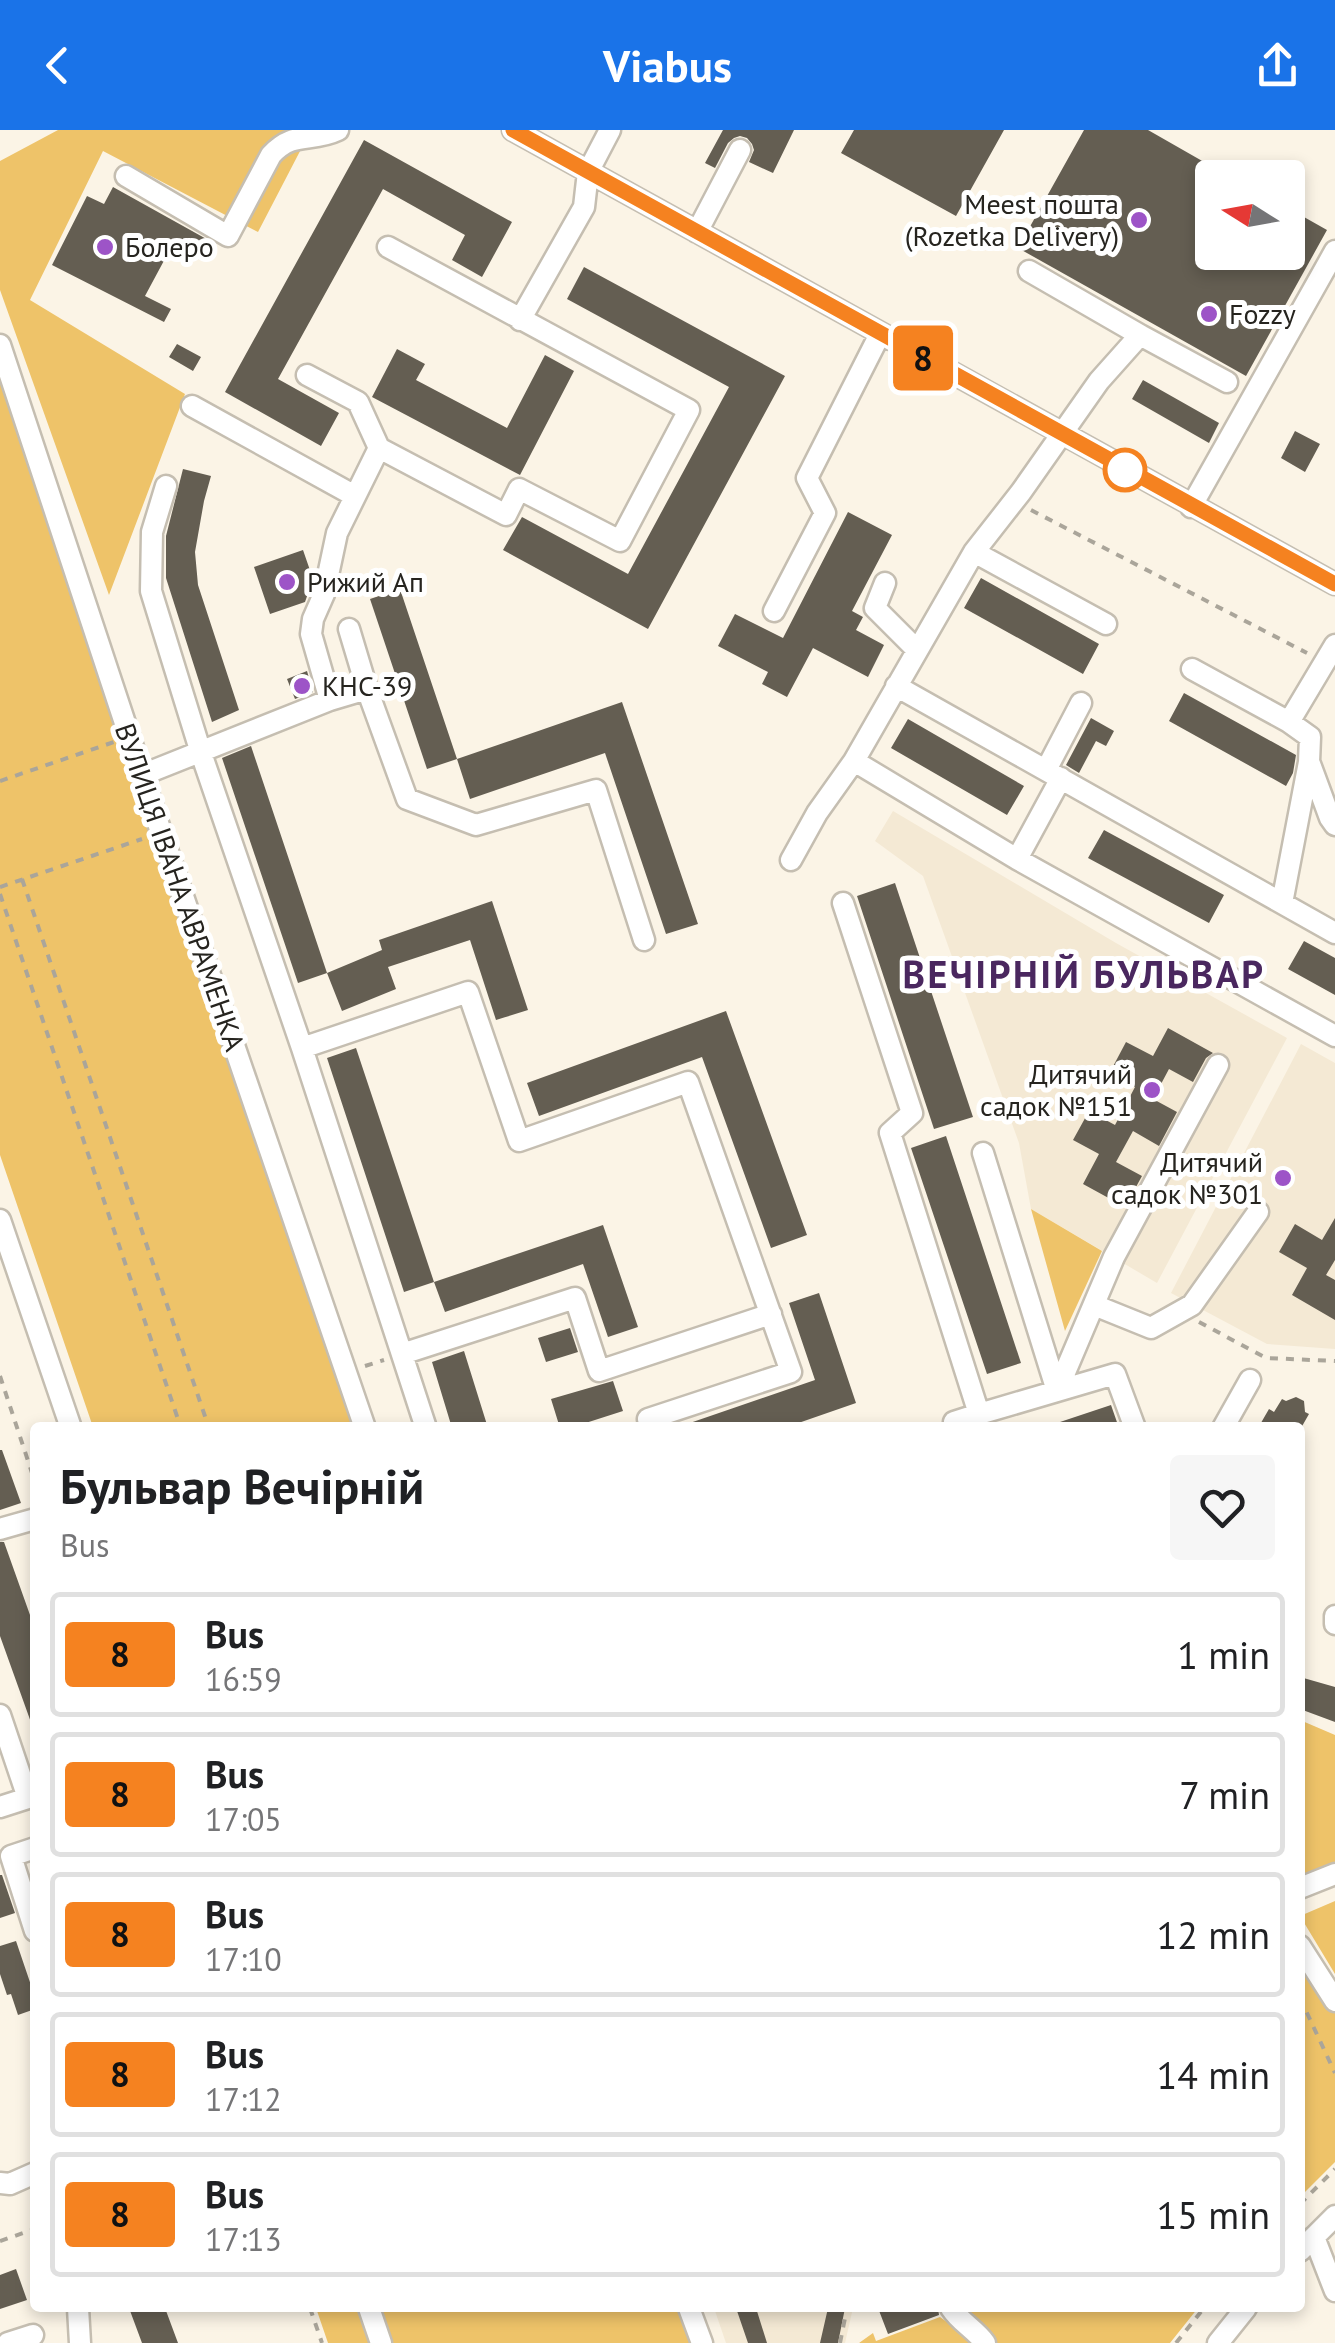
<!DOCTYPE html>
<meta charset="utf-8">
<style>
:root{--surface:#fff;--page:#f6f6f6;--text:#202124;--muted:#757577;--line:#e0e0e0;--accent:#1a73e8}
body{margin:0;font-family:"PT Sans",sans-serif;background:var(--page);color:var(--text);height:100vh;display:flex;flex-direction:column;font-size:38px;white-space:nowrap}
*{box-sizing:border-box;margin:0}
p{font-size:32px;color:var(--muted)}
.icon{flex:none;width:55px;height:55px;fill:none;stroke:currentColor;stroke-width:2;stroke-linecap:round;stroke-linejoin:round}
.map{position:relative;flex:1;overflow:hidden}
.side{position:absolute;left:30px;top:1292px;width:1275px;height:890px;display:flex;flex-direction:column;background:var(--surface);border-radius:10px;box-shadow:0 5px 15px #0003}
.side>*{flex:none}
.badge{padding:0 20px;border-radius:8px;font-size:35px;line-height:65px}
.needle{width:65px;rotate:281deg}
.tools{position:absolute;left:1195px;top:30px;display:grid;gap:20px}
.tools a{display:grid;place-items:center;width:110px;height:110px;border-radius:10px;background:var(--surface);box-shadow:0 5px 15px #0003;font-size:50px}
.map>.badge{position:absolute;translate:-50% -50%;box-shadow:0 0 0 5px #fff}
.round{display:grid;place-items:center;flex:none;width:105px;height:105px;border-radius:10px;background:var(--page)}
.head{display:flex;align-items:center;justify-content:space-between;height:170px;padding:0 30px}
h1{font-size:48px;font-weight:800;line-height:75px}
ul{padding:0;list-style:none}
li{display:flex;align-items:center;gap:30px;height:125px;margin:0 20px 15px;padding:0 10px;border:5px solid var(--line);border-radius:10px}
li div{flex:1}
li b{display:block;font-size:38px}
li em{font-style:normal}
li .badge{min-width:110px;font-weight:700;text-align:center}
header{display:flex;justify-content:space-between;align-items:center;height:130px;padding:0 30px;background:var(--accent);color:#fff;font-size:45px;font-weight:800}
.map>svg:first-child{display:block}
</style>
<header><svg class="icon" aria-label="back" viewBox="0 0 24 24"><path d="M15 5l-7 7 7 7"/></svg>Viabus<svg class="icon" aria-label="share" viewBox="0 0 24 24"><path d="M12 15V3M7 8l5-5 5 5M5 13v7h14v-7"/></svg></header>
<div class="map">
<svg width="1335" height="2213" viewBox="0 0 1335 2213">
<rect width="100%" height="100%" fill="#fbf4e6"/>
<path fill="#f4e9d4" d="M 893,681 L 1116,813 L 1287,908 L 1157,1153 L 1031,1079 L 1019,1013 L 923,746 L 875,711 Z
M 1301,914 L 1335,933 L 1335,1219 L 1267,1214 L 1171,1163 Z
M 714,2178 L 853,2178 L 845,2213 L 726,2213 Z"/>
<path fill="#eec369" d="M 58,0 L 311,0 L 258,102 L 103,21 L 30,170 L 185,264 L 109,465 L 0,160 L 0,31 Z
M 0,241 L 357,1297 L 93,1297 L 0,1025 Z
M 1031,1079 L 1102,1121 L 1065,1201 Z
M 1300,1590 L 1335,1605 L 1335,1734 L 1300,1748 Z
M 1335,1771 L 1335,1844 L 1300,1786 Z
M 1300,1824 L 1335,1881 L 1335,2032 L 1300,2067 Z
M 316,2178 L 358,2178 L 369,2213 L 328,2213 Z
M 369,2178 L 689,2178 L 702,2213 L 381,2213 Z
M 965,2178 L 1198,2178 L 1170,2213 L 992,2213 L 967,2183 Z
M 940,2187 L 976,2213 L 859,2213 L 873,2203 L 876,2211 Z"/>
<path fill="#645e52" d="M 723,0 L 794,0 L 773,43 L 749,32 L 754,20 L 752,14 L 747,8 L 740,6 L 734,8 L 728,13 L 715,38 L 705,33 Z
M 854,0 L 1004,0 L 956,86 L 841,23 Z
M 1084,0 L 1148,0 L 1232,48 L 1212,48 L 1212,122 L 1288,122 L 1288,78 L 1327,100 L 1246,246 L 1018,118 Z
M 364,10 L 512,92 L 482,147 L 452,130 L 465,105 L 383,59 L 278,249 L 339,283 L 321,316 L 225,262 Z
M 113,57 L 210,111 L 202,127 L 174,112 L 145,166 L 171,179 L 164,192 L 52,135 L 87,66 L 104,74 Z
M 584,137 L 785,246 L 648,499 L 503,420 L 522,387 L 628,444 L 729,257 L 567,169 Z
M 177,214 L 201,227 L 193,241 L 169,227 Z
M 397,219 L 425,234 L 416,250 L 507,298 L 545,225 L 574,241 L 520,345 L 372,267 Z
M 1143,250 L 1219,293 L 1209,313 L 1132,269 Z
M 1295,301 L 1320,314 L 1305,342 L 1281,328 Z
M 183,339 L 211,346 L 204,371 L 195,422 L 198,455 L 239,580 L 212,592 L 166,448 L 166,406 Z
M 848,382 L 892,405 L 852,481 L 863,487 L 856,500 L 884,515 L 868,547 L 813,518 L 787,567 L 762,554 L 768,542 L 718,516 L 735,484 L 783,508 Z
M 303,420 L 313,449 L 305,472 L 270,484 L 254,437 Z
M 981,448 L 1099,514 L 1083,544 L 964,478 Z
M 400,459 L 457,629 L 427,639 L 370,469 Z
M 307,541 L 313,562 L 295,569 L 287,549 Z
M 1184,563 L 1296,625 L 1293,643 L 1286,656 L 1169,591 Z
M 622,572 L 698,794 L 666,804 L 605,623 L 470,669 L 457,629 Z
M 1091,588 L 1114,601 L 1106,616 L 1096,611 L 1079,643 L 1066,635 Z
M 908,589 L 1024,656 L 1007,685 L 891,618 Z
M 251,616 L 327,843 L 298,853 L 222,628 Z
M 1104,700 L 1224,765 L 1209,793 L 1088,728 Z
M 895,753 L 973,987 L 934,999 L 857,766 Z
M 492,771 L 528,880 L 496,890 L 470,810 L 388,837 L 396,859 L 342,881 L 327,843 L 382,820 L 379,810 Z
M 1304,811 L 1335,828 L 1335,865 L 1288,839 Z
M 726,881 L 807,1105 L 771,1118 L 702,927 L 539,986 L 527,953 Z
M 1168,898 L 1213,923 L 1206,928 L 1193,952 L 1169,939 L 1153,969 L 1177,982 L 1159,1016 L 1133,1001 L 1116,1032 L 1142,1046 L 1125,1077 L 1083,1054 L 1099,1024 L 1073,1010 L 1089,981 L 1115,995 L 1135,957 L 1109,944 L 1126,912 L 1153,926 Z
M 356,918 L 434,1152 L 404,1162 L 327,928 Z
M 946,1006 L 1021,1233 L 987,1244 L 911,1018 Z
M 1335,1088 L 1335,1130 L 1326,1145 L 1335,1150 L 1335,1190 L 1292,1165 L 1307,1138 L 1279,1122 L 1295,1094 L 1322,1110 Z
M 603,1095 L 638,1197 L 608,1207 L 583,1134 L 445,1182 L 434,1152 Z
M 819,1163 L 856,1273 L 784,1298 L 684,1298 L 684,1295 L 815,1250 L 789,1173 Z
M 570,1198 L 578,1222 L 546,1232 L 538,1208 Z
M 464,1221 L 488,1298 L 452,1298 L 432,1232 Z
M 613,1251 L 623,1281 L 570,1298 L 560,1298 L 551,1269 Z
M 1296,1267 L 1304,1271 L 1305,1282 L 1309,1284 L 1301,1298 L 1258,1298 L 1269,1279 L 1274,1282 L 1282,1269 L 1286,1271 Z
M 1111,1275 L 1119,1298 L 1052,1298 L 1051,1295 Z
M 0,1320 L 2,1320 L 21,1373 L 0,1380 Z
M 0,1412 L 4,1412 L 35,1499 L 33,1598 L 0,1506 Z
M 1300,1547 L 1335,1557 L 1335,1592 L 1300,1579 Z
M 0,1745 L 2,1745 L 15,1783 L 0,1788 Z
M 16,1811 L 35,1867 L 35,1879 L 18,1885 L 11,1864 L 7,1865 L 0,1844 L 0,1816 Z
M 16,2139 L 27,2170 L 0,2179 L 0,2145 Z
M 129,2178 L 165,2178 L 178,2213 L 142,2213 Z
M 736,2178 L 756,2178 L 767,2213 L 748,2213 Z
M 828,2178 L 845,2178 L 838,2213 L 820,2213 Z
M 878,2178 L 938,2178 L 939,2185 L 888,2204 Z"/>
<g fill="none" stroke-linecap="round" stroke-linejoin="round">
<defs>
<path id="minor" d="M 513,0 L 1335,454
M 126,46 L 228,106 L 271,25 C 294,0 311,13 338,0
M 697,102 L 740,20
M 520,190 L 584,77 L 588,42 L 610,0
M 1140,205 L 1227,252
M 0,215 L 161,702 L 365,1298
M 307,245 L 358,272 L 379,318 L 506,385 L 519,359 L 620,411 L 689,280 L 388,117
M 192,276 L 355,366
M 166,356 L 152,402 L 151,461 L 201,623 L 302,918 L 426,1298
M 1191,377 L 1335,121
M 974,422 L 1106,494
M 885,453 L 875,478 L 917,520
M 774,481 L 825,383 L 807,348 L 880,204
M 349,499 L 367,559 L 407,669 L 476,695 L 596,660 L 644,810
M 1192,539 L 1289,592 L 1335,515
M 896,556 L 1335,803
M 330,570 L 311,504 L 313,489 L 324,464 L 337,403 L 379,318
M 1310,634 L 1330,688 L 1335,695
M 1046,640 L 1081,573
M 142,645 L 330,570 L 367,559
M 1061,648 L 1017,729 L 1335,906
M 1017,729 L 854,631 L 974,422 L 1021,362 L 1099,251 L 1140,205 L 1029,141
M 791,730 L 817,683 L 854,631
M 843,773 L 912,983 L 890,1003 L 979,1284 L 954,1292 L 956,1298
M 1282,773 L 1309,632 L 1310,607 L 1289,592
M 302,918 L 468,862 L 519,1011 L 688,952 L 791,1242 L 648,1289
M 983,1023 L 1057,1261 L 1114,1127 L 1218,935
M 0,1090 L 71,1298
M 1094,1175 L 1151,1198 L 1192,1175 L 1258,1082
M 402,1224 L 575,1168 L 599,1241 L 771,1184
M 979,1284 L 1115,1244 L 1135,1298
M 1223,1298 L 1250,1250
M 0,1399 L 35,1389
M 1335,1486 L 1335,1494
M 0,1585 L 28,1668 L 0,1677
M 35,1718 L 11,1726 L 35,1801
M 1300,1758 L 1335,1744
M 1300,1816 L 1335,1871
M 0,2053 L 10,2054 L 35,2043
M 1314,2107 L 1335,2161
M 1300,2121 L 1335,2086
M 78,2178 L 80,2213
M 369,2178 L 381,2213
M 689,2178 L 702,2213
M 951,2178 C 960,2192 975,2199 985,2213
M 8,2213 L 33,2205
M 1218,2213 L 1246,2178"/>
</defs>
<use href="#minor" stroke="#c5beb1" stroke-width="25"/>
<path stroke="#aaa59a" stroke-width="4" stroke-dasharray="8 8" stroke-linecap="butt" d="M 1031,380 L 1307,523
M 0,651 L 114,612
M 22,749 L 209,1298
M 0,757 L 142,709
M 0,764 L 181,1298
M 1199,1192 L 1266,1228 L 1335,1231
M 365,1236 L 384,1230
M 0,1246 L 35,1352
M 1300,1868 L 1335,1943
M 1300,2074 L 1335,2039
M 0,2111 L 35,2099
M 310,2178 L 322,2213
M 840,2213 L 847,2178
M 1176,2213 L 1204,2178"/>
<use href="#minor" stroke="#fff" stroke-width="20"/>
</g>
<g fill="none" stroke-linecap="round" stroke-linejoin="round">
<defs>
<path id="line" d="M 513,0 L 1335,454"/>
</defs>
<use href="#line" stroke="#fff" stroke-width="22"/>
<use href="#line" stroke="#f58220" stroke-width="15"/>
</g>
<g fill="#9d54c7" stroke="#fff" stroke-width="4">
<circle cx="1139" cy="90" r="10"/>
<circle cx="105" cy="117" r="10"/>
<circle cx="1209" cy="184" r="10"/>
<circle cx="287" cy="452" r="10"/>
<circle cx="302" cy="556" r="10"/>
<circle cx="1152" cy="960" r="10"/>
<circle cx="1283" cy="1048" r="10"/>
</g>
<circle fill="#fff" stroke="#f58220" stroke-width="5" cx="1125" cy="340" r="20"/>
<g text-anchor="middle" stroke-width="10" stroke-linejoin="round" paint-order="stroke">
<g font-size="28" fill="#26241f" stroke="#fff" text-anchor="start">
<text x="1119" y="84" text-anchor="end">Meest пошта<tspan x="1119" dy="32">(Rozetka Delivery)</tspan></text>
<text x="125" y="127">Болеро</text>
<text x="1229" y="194">Fozzy</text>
<text x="307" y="462">Рижий Ап</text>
<text x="322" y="566">КНС-39</text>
<text x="1132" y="954" text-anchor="end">Дитячий<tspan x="1132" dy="32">садок №151</tspan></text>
<text x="1263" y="1042" text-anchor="end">Дитячий<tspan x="1263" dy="32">садок №301</tspan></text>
</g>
<g font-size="28" fill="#26241f" stroke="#fff">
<text transform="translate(180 757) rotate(71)" y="10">ВУЛИЦЯ ІВАНА АВРАМЕНКА</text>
</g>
<g font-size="38" font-weight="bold" letter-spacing="2.5" fill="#4a275f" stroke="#fff">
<text x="1084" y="858">ВЕЧІРНІЙ БУЛЬВАР</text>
</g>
</g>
</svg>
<div class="tools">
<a><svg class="needle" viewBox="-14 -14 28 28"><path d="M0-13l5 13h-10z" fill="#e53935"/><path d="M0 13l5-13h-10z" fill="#757577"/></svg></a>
</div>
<b class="badge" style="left:923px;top:228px;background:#f58220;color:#111">8</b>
<section class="side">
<div class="head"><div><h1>Бульвар Вечірній</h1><p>Bus</p></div><a class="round"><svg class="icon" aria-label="heart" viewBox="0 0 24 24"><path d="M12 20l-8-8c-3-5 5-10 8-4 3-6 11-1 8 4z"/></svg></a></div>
<ul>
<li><span class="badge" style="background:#f58220;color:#111">8</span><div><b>Bus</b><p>16:59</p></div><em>1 min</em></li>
<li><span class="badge" style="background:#f58220;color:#111">8</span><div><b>Bus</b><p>17:05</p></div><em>7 min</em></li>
<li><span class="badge" style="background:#f58220;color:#111">8</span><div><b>Bus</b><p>17:10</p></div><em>12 min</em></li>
<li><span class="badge" style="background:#f58220;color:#111">8</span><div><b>Bus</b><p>17:12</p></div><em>14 min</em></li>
<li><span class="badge" style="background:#f58220;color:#111">8</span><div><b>Bus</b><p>17:13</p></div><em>15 min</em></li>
</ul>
</section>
</div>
